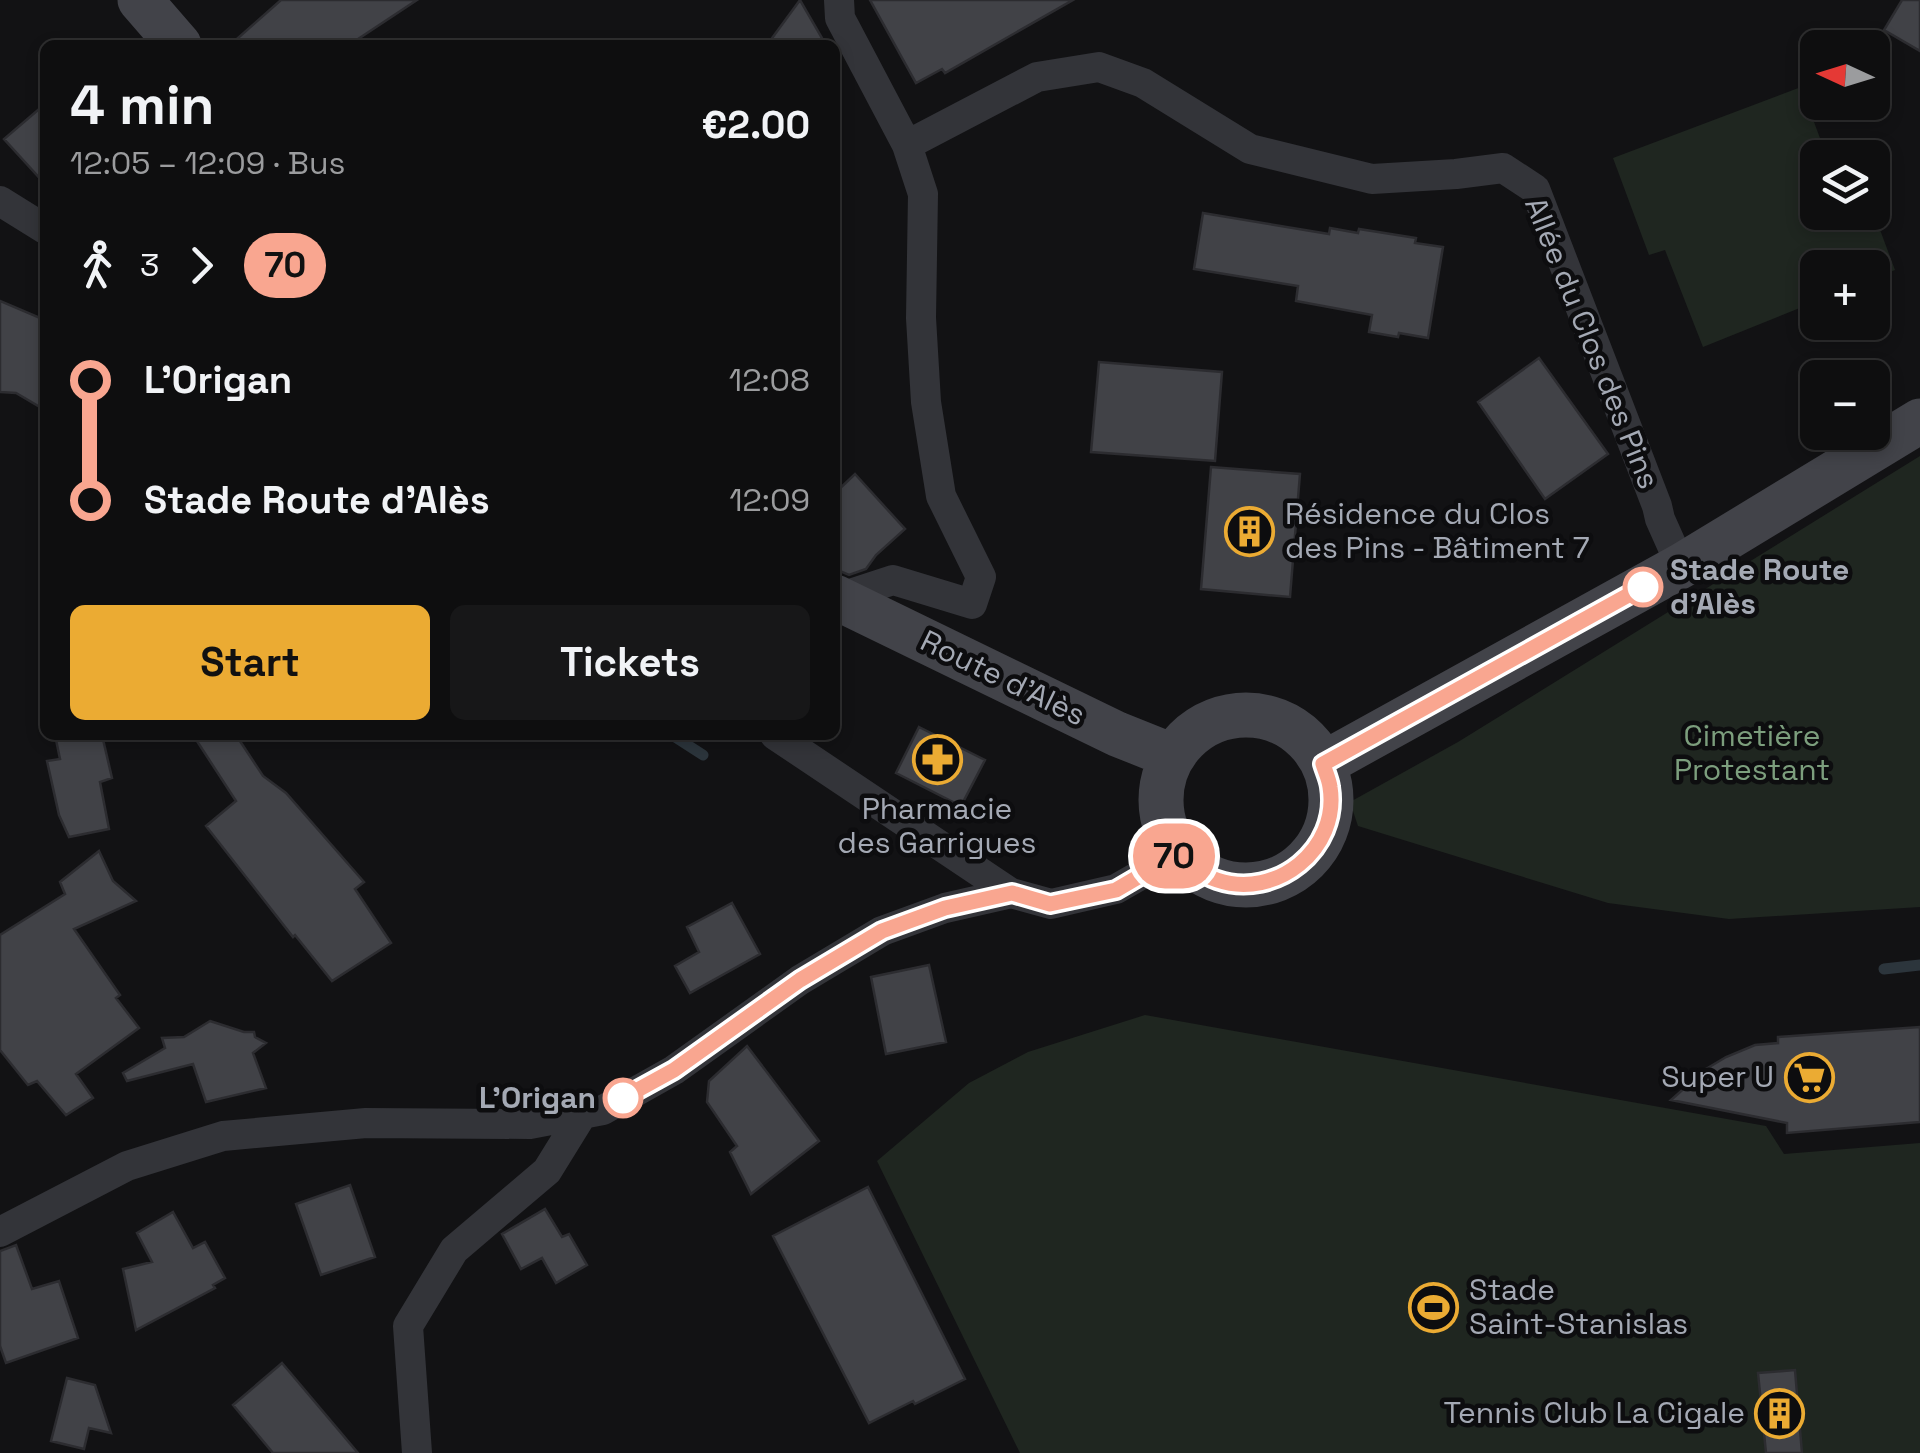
<!DOCTYPE html>
<meta charset="utf-8">
<style>
:root{--surface:#0e0e0f;--page:#171718;--text:#f1f3f6;--muted:#9b9c9e;--line:#2e2e2f;--accent:#ebab33}
body{margin:0;font-family:"Space Grotesk",sans-serif;background:var(--page);color:var(--text);height:100vh;display:flex;flex-direction:column;font-size:38px;white-space:nowrap}
*{box-sizing:border-box;margin:0}
p{font-size:32px;color:var(--muted)}
.icon{flex:none;width:55px;height:55px;fill:none;stroke:currentColor;stroke-width:2;stroke-linecap:round;stroke-linejoin:round}
.map{position:relative;flex:1;overflow:hidden}
.details{position:absolute;left:40px;top:40px;width:800px;height:700px;display:flex;flex-direction:column;background:var(--surface);border-radius:15px;box-shadow:0 5px 15px #0003,0 0 0 2px var(--line)}
.details>*{flex:none}
.badge{padding:0 20px;border-radius:32px;font-size:35px;line-height:65px}
.needle{width:65px;rotate:274deg}
.fabs{position:absolute;left:1800px;top:30px;display:grid;gap:20px}
.fabs a{display:grid;place-items:center;width:90px;height:90px;border-radius:15px;background:var(--surface);box-shadow:0 5px 15px #0003,0 0 0 2px var(--line);font-size:50px}
.map>.badge{position:absolute;translate:-50% -50%;box-shadow:0 0 0 5px #fff}
.legs{display:flex;align-items:center;gap:15px;height:110px;padding:0 30px;font-size:32px}
.legs p{margin-inline-start:auto}
.summary{display:flex;align-items:center;justify-content:space-between;height:170px;padding:0 30px}
h1{font-size:55px;font-weight:600;line-height:75px}
.primary-button{display:flex;gap:20px;margin-top:auto;padding:20px 30px}
.primary-button a{flex:1;height:115px;border-radius:15px;background:var(--accent);color:#111;font-size:40px;font-weight:600;line-height:115px;text-align:center}
.primary-button a+a{background:var(--page);color:var(--text)}
ul{padding:0 30px;list-style:none}
li{display:flex;align-items:center;gap:35px;height:120px;font-size:38px}
li i{display:grid;place-items:center;width:15px;height:100%;margin:0 12px;background:currentColor}
li i::after{content:'';width:25px;height:25px;margin:-12px;border:8px solid;border-radius:50%;background:var(--surface)}
li p{margin-inline-start:auto}
li:first-child i{background:linear-gradient(#0000 50%,currentColor 0)}
li:last-child i{background:linear-gradient(currentColor 50%,#0000 0)}
.map>svg:first-child{display:block}
</style>
<div class="map">
<svg width="1920" height="1453" viewBox="0 0 1920 1453">
<rect width="100%" height="100%" fill="#121214"/>
<path fill="#1f2620" d="M 1801,87 L 1827,157 L 1818,158 L 1818,212 L 1873,211 L 1895,270 L 1873,279 L 1872,268 L 1818,268 L 1817,301 L 1703,347 L 1665,250 L 1649,255 L 1613,158 Z
M 1920,456 L 1920,907 L 1729,919 L 1608,903 L 1358,826 L 1350,802 L 1458,742 Z
M 1145,1015 L 1766,1126 L 1784,1154 L 1920,1143 L 1920,1453 L 1020,1453 L 877,1161 L 969,1083 L 1028,1052 Z"/>
<g fill="none" stroke-linecap="round" stroke-linejoin="round">
<path stroke="#2c353c" stroke-width="11" d="M 672,735 L 703,755
M 1884,969 L 1920,965"/>
</g>
<path fill="#414247" stroke="#2c2c30" stroke-width="2.5" d="M 281,0 L 417,0 L 349,45 L 230,45 Z
M 800,0 L 826,45 L 767,45 Z
M 870,0 L 1073,0 L 945,73 L 942,69 L 916,83 Z
M 1902,0 L 1920,0 L 1920,51 L 1884,30 Z
M 45,104 L 45,184 L 4,139 Z
M 1203,213 L 1329,234 L 1330,228 L 1358,233 L 1359,229 L 1416,238 L 1415,243 L 1443,247 L 1428,338 L 1399,333 L 1398,337 L 1369,332 L 1372,315 L 1296,301 L 1298,286 L 1194,269 Z
M 0,301 L 45,320 L 45,410 L 16,393 L 0,392 Z
M 1539,358 L 1608,454 L 1545,499 L 1478,402 Z
M 1099,362 L 1222,372 L 1215,461 L 1091,452 Z
M 1211,467 L 1300,474 L 1290,597 L 1201,589 Z
M 855,474 L 905,529 L 876,555 L 866,569 L 849,575 L 835,569 L 835,493 Z
M 919,727 L 985,760 L 961,806 L 896,773 Z
M 55,735 L 102,735 L 112,778 L 100,782 L 109,829 L 69,837 L 59,815 L 47,761 L 60,759 Z
M 193,735 L 236,735 L 263,776 L 286,793 L 364,882 L 355,889 L 391,943 L 332,981 L 295,935 L 293,937 L 206,826 L 236,801 Z
M 99,851 L 113,881 L 136,901 L 74,929 L 120,995 L 116,998 L 139,1028 L 76,1074 L 93,1098 L 66,1115 L 37,1081 L 28,1085 L 0,1050 L 0,935 L 65,894 L 60,882 Z
M 732,903 L 760,954 L 690,993 L 675,966 L 699,952 L 687,927 Z
M 929,965 L 946,1042 L 886,1054 L 871,977 Z
M 210,1021 L 244,1032 L 254,1032 L 255,1037 L 266,1043 L 253,1053 L 266,1088 L 206,1102 L 193,1064 L 127,1081 L 123,1073 L 165,1048 L 162,1038 L 184,1037 Z
M 1920,1027 L 1920,1122 L 1787,1133 L 1787,1123 L 1671,1100 L 1706,1069 L 1726,1057 L 1755,1045 L 1778,1043 L 1778,1037 Z
M 747,1046 L 819,1141 L 751,1194 L 730,1152 L 737,1146 L 707,1102 L 709,1081 Z
M 350,1185 L 375,1257 L 321,1275 L 296,1204 Z
M 868,1187 L 965,1379 L 915,1404 L 913,1401 L 869,1423 L 773,1236 Z
M 545,1209 L 562,1237 L 569,1234 L 587,1265 L 556,1283 L 542,1258 L 521,1269 L 502,1234 Z
M 173,1212 L 193,1248 L 205,1242 L 225,1278 L 213,1285 L 215,1288 L 136,1330 L 123,1269 L 152,1262 L 137,1233 Z
M 16,1245 L 32,1289 L 59,1281 L 78,1338 L 6,1363 L 0,1346 L 0,1251 Z
M 282,1363 L 358,1453 L 273,1453 L 233,1405 Z
M 1795,1370 L 1802,1453 L 1766,1453 L 1758,1373 Z
M 67,1378 L 95,1385 L 111,1433 L 89,1428 L 84,1449 L 51,1441 Z"/>
<g fill="none" stroke-linecap="round" stroke-linejoin="round">
<path stroke="#333439" stroke-width="30" d="M 907,145 L 1037,77 L 1099,67 L 1143,83 L 1250,149 L 1372,179 L 1456,174 L 1503,168 L 1535,189 L 1657,506 L 1660,519 L 1681,566
M 0,201 L 45,229
M 838,598 L 893,580 L 972,604 L 981,577 L 941,496 L 926,402 L 921,318 L 923,194 L 907,145 L 840,18 L 839,0
M 775,735 L 1011,893
M 0,1232 L 127,1166 L 223,1136 L 366,1123 L 530,1124 L 603,1110 L 674,1070 L 800,980 L 882,931 L 945,908 L 1011,893 L 1051,904 L 1116,889 L 1179,853
M 417,1453 L 408,1326 L 454,1250 L 547,1171 L 581,1116"/>
<path stroke="#424349" stroke-width="45" d="M 140,0 L 179,45
M 835,597 L 1117,734 L 1172,756
M1161 800a85 85 0 1 1 170 0a85 85 0 1 1-170 0Z
M 1323,764 L 1681,566 L 1920,421"/>
</g>
<g fill="none" stroke-linecap="round" stroke-linejoin="round">
<defs>
<path id="line-1" d="M 623,1098 L 674,1070 L 800,980 L 882,931 L 945,908 L 1012,893 L 1050,904 L 1116,890 L 1179,853 C 1190,864 1202,875 1217,880 C 1276,900 1340,849 1330,787 C 1329,779 1325,771 1323,764 L 1643,587"/>
</defs>
<use href="#line-1" stroke="#fff" stroke-width="22"/>
<use href="#line-1" stroke="#f9a690" stroke-width="15"/>
</g>
<defs>
<symbol id="building-ring" viewBox="-11 -11 22 22"><circle r="9.5" fill="#0d0d0f" stroke="#ebab33" stroke-width="1.5"/><path d="M-4-6H4V6H1V3H-1V6H-4ZM-2.5-4.3h1.7v1.8h-1.7ZM.8-4.3h1.7v1.8H.8ZM-2.5-1h1.7V.8h-1.7ZM.8-1h1.7V.8H.8Z" fill="#ebab33"/></symbol>
<symbol id="pharmacy-ring" viewBox="-11 -11 22 22"><circle r="9.5" fill="#0d0d0f" stroke="#ebab33" stroke-width="1.5"/><path d="M-2-6h4v4h4v4h-4v4h-4v-4h-4v-4h4Z" fill="#ebab33"/></symbol>
<symbol id="supermarket-ring" viewBox="-11 -11 22 22"><circle r="9.5" fill="#0d0d0f" stroke="#ebab33" stroke-width="1.5"/><path d="M-6-5.5h2.5l.6 2H6L4.5 2H-2.5L-4.4-4H-6ZM-1.5 3.2a1.3 1.3 0 1 0 .1 0ZM3 3.2a1.3 1.3 0 1 0 .1 0Z" fill="#ebab33"/></symbol>
<symbol id="stadium-ring" viewBox="-11 -11 22 22"><circle r="9.5" fill="#0d0d0f" stroke="#ebab33" stroke-width="1.5"/><path d="M0-5a6.5 5 0 1 0 0 10a6.5 5 0 1 0 0-10ZM-3.5-1.8h7v3.6h-7Z" fill="#ebab33"/></symbol>
</defs>
<g fill-rule="evenodd">
<use href="#building-ring" x="1222" y="504" width="55" height="55"/>
<use href="#pharmacy-ring" x="910" y="732" width="55" height="55"/>
<use href="#supermarket-ring" x="1782" y="1050" width="55" height="55"/>
<use href="#stadium-ring" x="1406" y="1280" width="55" height="55"/>
<use href="#building-ring" x="1752" y="1386" width="55" height="55"/>
</g>
<g fill="#fff" stroke="#f9a690" stroke-width="5">
<circle cx="1643" cy="587" r="18"/>
<circle cx="623" cy="1098" r="18"/>
</g>
<g text-anchor="middle" stroke-width="9" stroke-linejoin="round" paint-order="stroke">
<g font-size="30" fill="#a4a9b4" stroke="#0d0d0f">
<text transform="translate(1592 343) rotate(68)" y="10">Allée du Clos des Pins</text>
<text transform="translate(1003 678) rotate(26)" y="10">Route d'Alès</text>
</g>
<g font-size="30" fill="#a4a9b4" stroke="#0d0d0f" text-anchor="start">
<text x="1285" y="524">Résidence du Clos<tspan x="1285" dy="34">des Pins - Bâtiment 7</tspan></text>
<text x="937" y="819" text-anchor="middle">Pharmacie<tspan x="937" dy="34">des Garrigues</tspan></text>
<text x="1774" y="1087" text-anchor="end">Super U</text>
<text x="1469" y="1300">Stade<tspan x="1469" dy="34">Saint-Stanislas</tspan></text>
<text x="1745" y="1423" text-anchor="end">Tennis Club La Cigale</text>
</g>
<g font-size="30" font-weight="bold" fill="#a4a9b4" stroke="#0d0d0f" text-anchor="start">
<text x="1670" y="580">Stade Route<tspan x="1670" dy="34">d'Alès</tspan></text>
<text x="596" y="1108" text-anchor="end">L'Origan</text>
</g>
<g font-size="30" fill="#7c9e7d" stroke="#0d0d0f">
<text x="1752" y="746">Cimetière<tspan x="1752" dy="34">Protestant</tspan></text>
</g>
</g>
</svg>
<div class="fabs">
<a><svg class="needle" viewBox="-14 -14 28 28"><path d="M0-13l5 13h-10z" fill="#e53935"/><path d="M0 13l5-13h-10z" fill="#9b9c9e"/></svg></a>
<a><svg class="icon" aria-label="layers" viewBox="0 0 24 24"><path d="M12 4l9 5-9 5-9-5zM3 14l9 5 9-5"/></svg></a>
<a>+</a>
<a>−</a>
</div>
<b class="badge" style="left:1174px;top:856px;background:#f9a690;color:#111">70</b>
<section class="details">
<div class="summary"><div><h1>4 min</h1><p>12:05 – 12:09 · Bus</p></div><b>€2.00</b></div>
<div class="legs"><svg class="icon" aria-label="walk" viewBox="0 0 24 24"><circle cx="13" cy="4" r="2"/><path d="M13 8l-2 6 4 7M11 14l-3 7M7 12l3-4h3l4 4"/></svg>3<svg class="icon" aria-label="forward" viewBox="0 0 24 24"><path d="M9 5l7 7-7 7"/></svg><b class="badge" style="background:#f9a690;color:#111">70</b></div>
<ul>
<li><i style="color:#f9a690"></i><b>L'Origan</b><p>12:08</p></li>
<li><i style="color:#f9a690"></i><b>Stade Route d'Alès</b><p>12:09</p></li>
</ul>
<div class="primary-button"><a>Start</a><a>Tickets</a></div>
</section>
</div>
